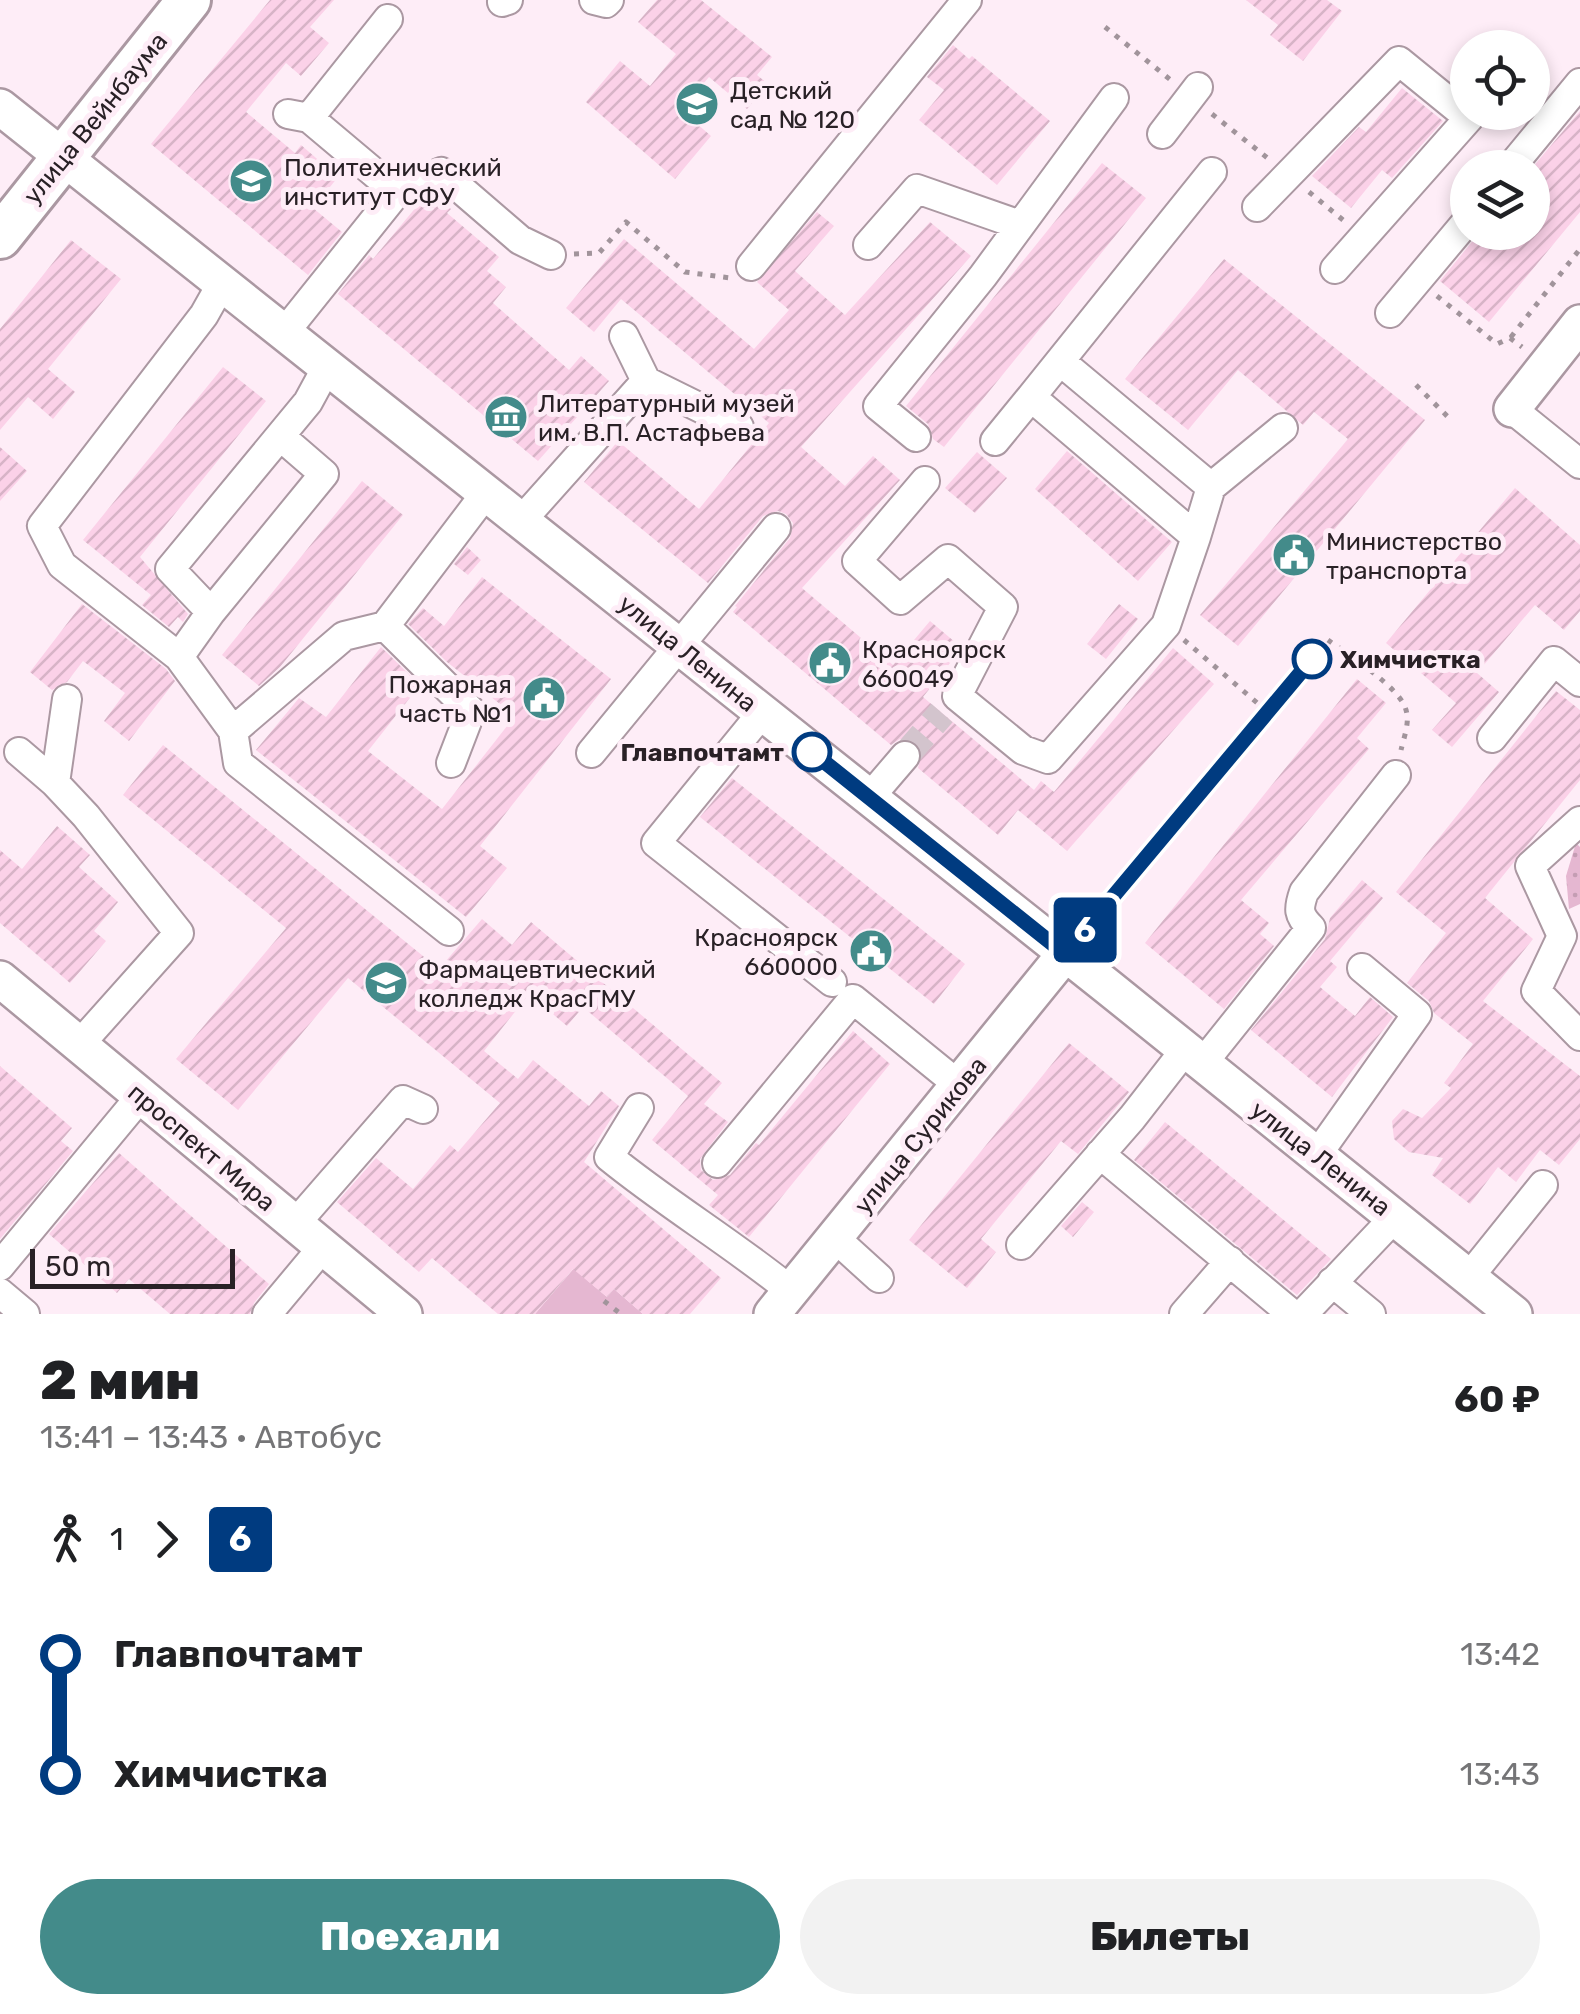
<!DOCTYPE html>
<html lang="ru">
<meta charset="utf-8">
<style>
:root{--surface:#fff;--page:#f2f2f2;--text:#202124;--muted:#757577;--accent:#438b8a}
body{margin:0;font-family:Rubik,sans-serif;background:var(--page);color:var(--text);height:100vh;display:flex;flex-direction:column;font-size:38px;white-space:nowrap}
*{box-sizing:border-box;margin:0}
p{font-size:32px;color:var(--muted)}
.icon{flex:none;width:55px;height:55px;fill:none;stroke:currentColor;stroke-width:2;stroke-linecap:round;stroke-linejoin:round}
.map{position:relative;height:1314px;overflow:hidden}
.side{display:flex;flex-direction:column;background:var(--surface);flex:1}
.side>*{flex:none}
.badge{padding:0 20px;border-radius:8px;font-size:35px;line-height:65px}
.tools{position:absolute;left:1450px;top:30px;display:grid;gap:20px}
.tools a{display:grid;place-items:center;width:100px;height:100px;border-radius:50%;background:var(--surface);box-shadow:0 5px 15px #0003;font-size:50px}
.scale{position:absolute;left:30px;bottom:25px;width:205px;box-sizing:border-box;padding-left:10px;border:5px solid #292126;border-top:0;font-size:28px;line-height:35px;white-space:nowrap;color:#292126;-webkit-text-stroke:8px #feedf7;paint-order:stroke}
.map>.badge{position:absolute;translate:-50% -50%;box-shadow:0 0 0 5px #fff}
.legs{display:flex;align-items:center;gap:15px;height:110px;padding:0 40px;font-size:32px}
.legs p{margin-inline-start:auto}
.headline{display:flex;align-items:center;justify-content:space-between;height:170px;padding:0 40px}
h1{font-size:55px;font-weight:800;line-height:75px}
.primary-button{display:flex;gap:20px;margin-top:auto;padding:20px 40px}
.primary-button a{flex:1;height:115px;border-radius:60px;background:var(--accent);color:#fff;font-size:40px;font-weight:800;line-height:115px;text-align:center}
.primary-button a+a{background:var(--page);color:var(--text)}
ul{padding:0 40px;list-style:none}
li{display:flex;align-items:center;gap:35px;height:120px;font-size:38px}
li i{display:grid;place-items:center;width:15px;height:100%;margin:0 12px;background:currentColor}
li i::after{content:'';width:25px;height:25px;margin:-12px;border:8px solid;border-radius:50%;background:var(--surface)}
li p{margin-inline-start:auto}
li:first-child i{background:linear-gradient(#0000 50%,currentColor 0)}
li:last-child i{background:linear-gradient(currentColor 50%,#0000 0)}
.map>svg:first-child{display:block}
</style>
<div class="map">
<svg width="1580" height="1314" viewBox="0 0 1580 1314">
<defs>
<pattern id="grass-dots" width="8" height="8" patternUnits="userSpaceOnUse" patternTransform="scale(2.5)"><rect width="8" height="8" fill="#e5b7d1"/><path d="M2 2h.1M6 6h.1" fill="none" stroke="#c49db3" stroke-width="1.8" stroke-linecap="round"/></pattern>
<pattern id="building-hatch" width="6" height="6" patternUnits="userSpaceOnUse" patternTransform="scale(2.5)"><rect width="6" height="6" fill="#fbd1e8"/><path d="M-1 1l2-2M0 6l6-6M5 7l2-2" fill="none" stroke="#d7b3c7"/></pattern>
</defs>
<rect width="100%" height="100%" fill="#feedf7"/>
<path fill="url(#grass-dots)" d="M 1576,843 L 1580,847 L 1580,904 L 1569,909 L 1566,876 Z"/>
<path fill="#e5b7d1" d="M 581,1260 L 588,1281 L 607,1297 L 614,1289 L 643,1314 L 535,1314 Z"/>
<path fill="url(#building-hatch)" d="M 270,0 L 334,0 L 310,27 L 329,43 L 301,76 L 286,63 L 246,112 L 295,153 L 301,145 L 338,177 L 313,208 L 342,232 L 308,275 L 151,144 Z
M 657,0 L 701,0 L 772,57 L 757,75 L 768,84 L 747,109 L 709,77 L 681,110 L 711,136 L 675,179 L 586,102 L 620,61 L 650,86 L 676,54 L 638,22 Z
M 1246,0 L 1327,0 L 1342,11 L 1303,61 L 1270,35 L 1278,25 Z
M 953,45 L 969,59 L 972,56 L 1050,121 L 997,185 L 919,120 L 944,90 L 927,77 Z
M 1402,88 L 1443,121 L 1392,178 L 1382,170 L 1351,208 L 1312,176 L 1359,127 L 1366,132 Z
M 1580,111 L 1580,212 L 1489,322 L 1440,281 L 1480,232 L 1532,232 L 1532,168 Z
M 1102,163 L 1146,198 L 944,447 L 933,439 L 928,424 L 906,406 Z
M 434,194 L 451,209 L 447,213 L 499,257 L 487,271 L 506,287 L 493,303 L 569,370 L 581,356 L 609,381 L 538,461 L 338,294 L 369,255 L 373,259 L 422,200 Z
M 817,212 L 834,226 L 795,271 L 845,315 L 930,222 L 971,256 L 801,447 L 845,486 L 873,456 L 900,480 L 802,588 L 893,665 L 930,621 L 962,648 L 923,697 L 1034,790 L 1041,781 L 1054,792 L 1173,648 L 1214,684 L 1067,851 L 1018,810 L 998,835 L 918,768 L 922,751 L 916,742 L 900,739 L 891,745 L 733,612 L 737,607 L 735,606 L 790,538 L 793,523 L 786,514 L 778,511 L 763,516 L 708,583 L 584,482 L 618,441 L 699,509 L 769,423 L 621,299 L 594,332 L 566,308 L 624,239 L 754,349 L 789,310 L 757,282 Z
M 71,240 L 121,279 L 48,369 L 75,392 L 53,419 L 28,397 L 0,430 L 0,329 Z
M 1224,259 L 1425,420 L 1238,646 L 1200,615 L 1348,439 L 1314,412 L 1303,425 L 1238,370 L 1188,430 L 1125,379 Z
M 223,367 L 266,401 L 140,557 L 188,614 L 183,622 L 178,617 L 169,627 L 142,605 L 151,595 L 83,540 Z
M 0,447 L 27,471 L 0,501 Z
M 1067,451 L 1172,542 L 1138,581 L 1035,489 Z
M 977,452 L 1007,478 L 975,513 L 945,488 Z
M 362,481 L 403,515 L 280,667 L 259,686 L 222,655 Z
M 1515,488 L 1580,545 L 1580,611 L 1564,630 L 1535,605 L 1477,673 L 1499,692 L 1452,747 L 1432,730 L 1456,703 L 1386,643 Z
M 467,547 L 481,560 L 468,575 L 454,564 Z
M 482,577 L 611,679 L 480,846 L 507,868 L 466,917 L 256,750 L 299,698 L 326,717 L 381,647 L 420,685 L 368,751 L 442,809 L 515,716 L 447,662 L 408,624 L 423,608 L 444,626 Z
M 82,604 L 166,669 L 175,681 L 129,741 L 104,721 L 125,693 L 83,661 L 67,682 L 52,690 L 30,672 Z
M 1119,604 L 1138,619 L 1106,659 L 1087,644 Z
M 1357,679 L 1386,703 L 1357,738 L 1369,749 L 1241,900 L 1269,923 L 1260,934 L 1274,946 L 1224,1009 L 1145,943 Z
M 1556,691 L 1580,710 L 1580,780 L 1485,898 L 1533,939 L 1483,1001 L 1580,1076 L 1580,1139 L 1559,1165 L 1540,1150 L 1516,1182 L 1498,1167 L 1470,1204 L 1432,1175 L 1443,1158 L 1409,1152 L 1394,1139 L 1392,1121 L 1403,1109 L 1422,1118 L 1451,1088 L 1444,1083 L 1473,1044 L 1434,1013 L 1429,1001 L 1407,983 L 1446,933 L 1396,892 Z
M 163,745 L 439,969 L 482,919 L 512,945 L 531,922 L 722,1083 L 704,1104 L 728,1122 L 700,1159 L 701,1170 L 713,1180 L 730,1175 L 756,1143 L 759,1145 L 853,1031 L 890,1064 L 749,1237 L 709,1205 L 718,1195 L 652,1140 L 688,1096 L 583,1007 L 567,1026 L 529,994 L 484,1051 L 518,1079 L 533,1060 L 589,1106 L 601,1091 L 619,1106 L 584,1162 L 721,1278 L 690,1314 L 643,1314 L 614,1289 L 607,1297 L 573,1269 L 535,1314 L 498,1314 L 432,1258 L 419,1272 L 337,1202 L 376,1158 L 413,1189 L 450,1145 L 458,1152 L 500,1103 L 348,978 L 238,1110 L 176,1059 L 286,928 L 123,795 Z
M 732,778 L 965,964 L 934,1004 L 700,817 Z
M 57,826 L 90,855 L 79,867 L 118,902 L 94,931 L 106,941 L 70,983 L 0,923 L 0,850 L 22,869 Z
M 1362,880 L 1383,898 L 1330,961 L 1337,967 L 1320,987 L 1355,1016 L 1370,997 L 1393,1017 L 1332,1097 L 1251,1030 L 1325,939 L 1330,918 Z
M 1069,1043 L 1129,1092 L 1078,1154 L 1061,1141 L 981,1239 L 996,1252 L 967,1288 L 909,1240 Z
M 0,1066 L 72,1128 L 61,1141 L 73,1151 L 0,1239 Z
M 1165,1122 L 1331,1259 L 1297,1295 L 1134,1160 Z
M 119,1153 L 269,1284 L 254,1303 L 250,1314 L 170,1314 L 129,1279 L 117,1293 L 49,1234 Z
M 1082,1202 L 1094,1212 L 1073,1237 L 1061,1226 Z"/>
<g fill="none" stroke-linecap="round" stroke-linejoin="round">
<path stroke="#d3c4cd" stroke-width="28" stroke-dasharray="28 14" stroke-linecap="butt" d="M 905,756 L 942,713"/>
<defs>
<path id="minor" d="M 594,0 L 606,3 L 609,0
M 502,2 L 508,0
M 309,118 L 388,19
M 1162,134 L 1198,87
M 1510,168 L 1580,83
M 1212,172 L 1031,397 L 1196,537 L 1211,487 L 1283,428
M 397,192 L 441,172 L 520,240 L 551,255
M 1257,207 L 1399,61 L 1469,118 L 1335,269
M 868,245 L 917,189 L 1020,225
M 751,266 L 967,0
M 1390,313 L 1468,220
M 284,333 L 397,192 L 309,118 L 288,114
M 624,336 L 646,381
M 1060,361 L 1211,487
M 1512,409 L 1580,464
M 280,436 L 324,474 L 211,612 L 170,569 L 308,402 L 327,367
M 916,437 L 878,406 L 983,276 L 1114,98
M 995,441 L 1031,397
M 925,481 L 857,561 L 900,600 L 948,559 L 1003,607 L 957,696 L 1023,750 L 1048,759 L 1166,625 L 1196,537
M 521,521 L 646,381 L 739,427
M 211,612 L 179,657 L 233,731 L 344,636 L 385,626 L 486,493
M 385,626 L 471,711 L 451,763
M 179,657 L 62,565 L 42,526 L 204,315 L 222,283
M 67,699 L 55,783 L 86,816 L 179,933 L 79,1045
M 762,713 L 656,843 L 832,982
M 233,731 L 238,763 L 449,931
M 1492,738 L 1554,661 L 1580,682
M 19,752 L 55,783
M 591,753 L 776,528
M 869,798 L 905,756
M 1580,821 L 1530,866 L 1562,936 L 1536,991 L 1580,1036
M 1202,1064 L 1311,928 C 1298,915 1298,909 1304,892 L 1396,775
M 639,1108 L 609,1157 C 668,1205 732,1243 791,1291
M 1100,1154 L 1292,1314
M 1317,1155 L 1417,1014 L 1362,968
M 717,1163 L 853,999 L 960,1086
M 295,1224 L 403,1100 L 423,1109
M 835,1238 L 879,1278
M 1021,1245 L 1132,1118 L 1185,1050
M 0,1266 L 141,1096
M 1469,1277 L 1543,1185
M 1332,1282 L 1371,1314
M 0,1293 L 25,1314
M 267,1314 L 323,1247
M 1184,1314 L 1230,1261
M 1303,1314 L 1395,1217"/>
<path id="major" d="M 0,107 L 1108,987 L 1514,1314
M 1512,409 L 1580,323
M 0,979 L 404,1314
M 772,1314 L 1065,954"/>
<path id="highway" d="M 0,237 L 189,0"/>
</defs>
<use href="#minor" stroke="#ab98a2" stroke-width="32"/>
<use href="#major" stroke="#ab98a2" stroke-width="40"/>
<use href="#highway" stroke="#ab98a2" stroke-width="48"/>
<path stroke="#a1949b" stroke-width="5" stroke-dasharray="5 8" stroke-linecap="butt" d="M 1105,27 L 1172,81
M 1212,114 L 1270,160
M 1309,192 L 1343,220
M 574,254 L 599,253 L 626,222 L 685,272 L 730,278
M 1437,296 L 1497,344 L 1510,338 L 1522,347
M 1511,337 L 1580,249
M 1416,385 L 1448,417
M 1184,640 L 1269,713
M 1328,640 C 1347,654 1401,688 1406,710 C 1410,722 1404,737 1401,750
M 604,1301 L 621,1314"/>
<use href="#minor" stroke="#fff" stroke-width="28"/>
<use href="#major" stroke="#fff" stroke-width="35"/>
<use href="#highway" stroke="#fff" stroke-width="42"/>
</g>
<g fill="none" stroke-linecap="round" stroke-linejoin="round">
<defs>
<path id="line-1" d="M 812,752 L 1065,954 L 1312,659"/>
</defs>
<use href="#line-1" stroke="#fff" stroke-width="22"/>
<use href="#line-1" stroke="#003b80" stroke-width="15"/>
</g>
<defs>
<symbol id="school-disc" viewBox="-11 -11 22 22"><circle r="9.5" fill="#438b8a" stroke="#feedf7"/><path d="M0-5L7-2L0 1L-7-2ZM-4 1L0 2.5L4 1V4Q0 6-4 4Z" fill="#fff"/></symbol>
<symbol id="university-disc" viewBox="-11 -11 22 22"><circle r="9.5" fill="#438b8a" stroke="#feedf7"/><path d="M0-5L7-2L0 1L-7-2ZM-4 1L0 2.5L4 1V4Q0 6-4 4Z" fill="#fff"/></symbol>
<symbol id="museum-disc" viewBox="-11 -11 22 22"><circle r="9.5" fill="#438b8a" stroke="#feedf7"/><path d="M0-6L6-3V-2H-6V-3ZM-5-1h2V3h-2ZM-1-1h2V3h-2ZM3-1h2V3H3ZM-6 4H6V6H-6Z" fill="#fff"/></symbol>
<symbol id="civic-disc" viewBox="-11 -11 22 22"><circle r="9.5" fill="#438b8a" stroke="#feedf7"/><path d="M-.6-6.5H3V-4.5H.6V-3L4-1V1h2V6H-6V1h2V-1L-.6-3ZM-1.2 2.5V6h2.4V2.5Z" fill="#fff"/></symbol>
</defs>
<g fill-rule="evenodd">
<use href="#school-disc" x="672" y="79" width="50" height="50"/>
<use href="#university-disc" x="226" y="156" width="50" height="50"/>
<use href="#museum-disc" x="481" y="392" width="50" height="50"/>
<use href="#civic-disc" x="1269" y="530" width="50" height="50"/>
<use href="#civic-disc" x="805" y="638" width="50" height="50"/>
<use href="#civic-disc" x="519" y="673" width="50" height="50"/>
<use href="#civic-disc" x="846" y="926" width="50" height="50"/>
<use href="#university-disc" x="361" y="958" width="50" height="50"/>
</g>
<g fill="#fff" stroke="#003b80" stroke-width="5">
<circle cx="1312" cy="659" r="18"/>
<circle cx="812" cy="752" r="18"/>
</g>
<g text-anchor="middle" stroke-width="10" stroke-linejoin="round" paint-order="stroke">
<g font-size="25" fill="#292126" stroke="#feedf7" text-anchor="start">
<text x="730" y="99">Детский<tspan x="730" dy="29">сад № 120</tspan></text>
<text x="284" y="176">Политехнический<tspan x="284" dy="29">институт СФУ</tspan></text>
<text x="538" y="412">Литературный музей<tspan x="538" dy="29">им. В.П. Астафьева</tspan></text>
<text x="1326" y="550">Министерство<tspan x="1326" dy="29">транспорта</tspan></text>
<text x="862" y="658">Красноярск<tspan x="862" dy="29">660049</tspan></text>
<text x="512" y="693" text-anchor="end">Пожарная<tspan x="512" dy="29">часть №1</tspan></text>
<text x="838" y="946" text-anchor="end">Красноярск<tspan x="838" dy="29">660000</tspan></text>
<text x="418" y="978">Фармацевтический<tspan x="418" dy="29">колледж КрасГМУ</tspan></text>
</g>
<g font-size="25" fill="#292126" stroke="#feedf7">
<text transform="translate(95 118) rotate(-51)" y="9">улица Вейнбаума</text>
<text transform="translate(688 653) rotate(39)" y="9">улица Ленина</text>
<text transform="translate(920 1135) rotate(-51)" y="9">улица Сурикова</text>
<text transform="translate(202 1147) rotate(40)" y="9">проспект Мира</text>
<text transform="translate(1321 1158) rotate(38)" y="9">улица Ленина</text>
</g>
<g font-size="25" font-weight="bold" fill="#292126" stroke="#feedf7" text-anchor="start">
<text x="1340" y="668">Химчистка</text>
<text x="784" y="761" text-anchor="end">Главпочтамт</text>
</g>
</g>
</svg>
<div class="tools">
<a><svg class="icon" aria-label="locate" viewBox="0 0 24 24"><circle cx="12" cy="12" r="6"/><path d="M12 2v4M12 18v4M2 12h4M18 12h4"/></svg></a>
<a><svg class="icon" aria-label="layers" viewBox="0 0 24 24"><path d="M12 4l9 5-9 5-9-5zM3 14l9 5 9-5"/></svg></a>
</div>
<div class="scale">50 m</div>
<b class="badge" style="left:1085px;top:930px;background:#003b80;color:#fff">6</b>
</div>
<section class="side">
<div class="headline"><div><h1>2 мин</h1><p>13:41 – 13:43 · Автобус</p></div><b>60 ₽</b></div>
<div class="legs"><svg class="icon" aria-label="walk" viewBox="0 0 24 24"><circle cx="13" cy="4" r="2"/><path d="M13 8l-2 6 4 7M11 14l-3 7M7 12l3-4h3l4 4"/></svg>1<svg class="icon" aria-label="forward" viewBox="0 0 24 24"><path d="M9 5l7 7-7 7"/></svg><b class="badge" style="background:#003b80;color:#fff">6</b></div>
<ul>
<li><i style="color:#003b80"></i><b>Главпочтамт</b><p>13:42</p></li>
<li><i style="color:#003b80"></i><b>Химчистка</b><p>13:43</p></li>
</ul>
<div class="primary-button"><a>Поехали</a><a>Билеты</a></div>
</section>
